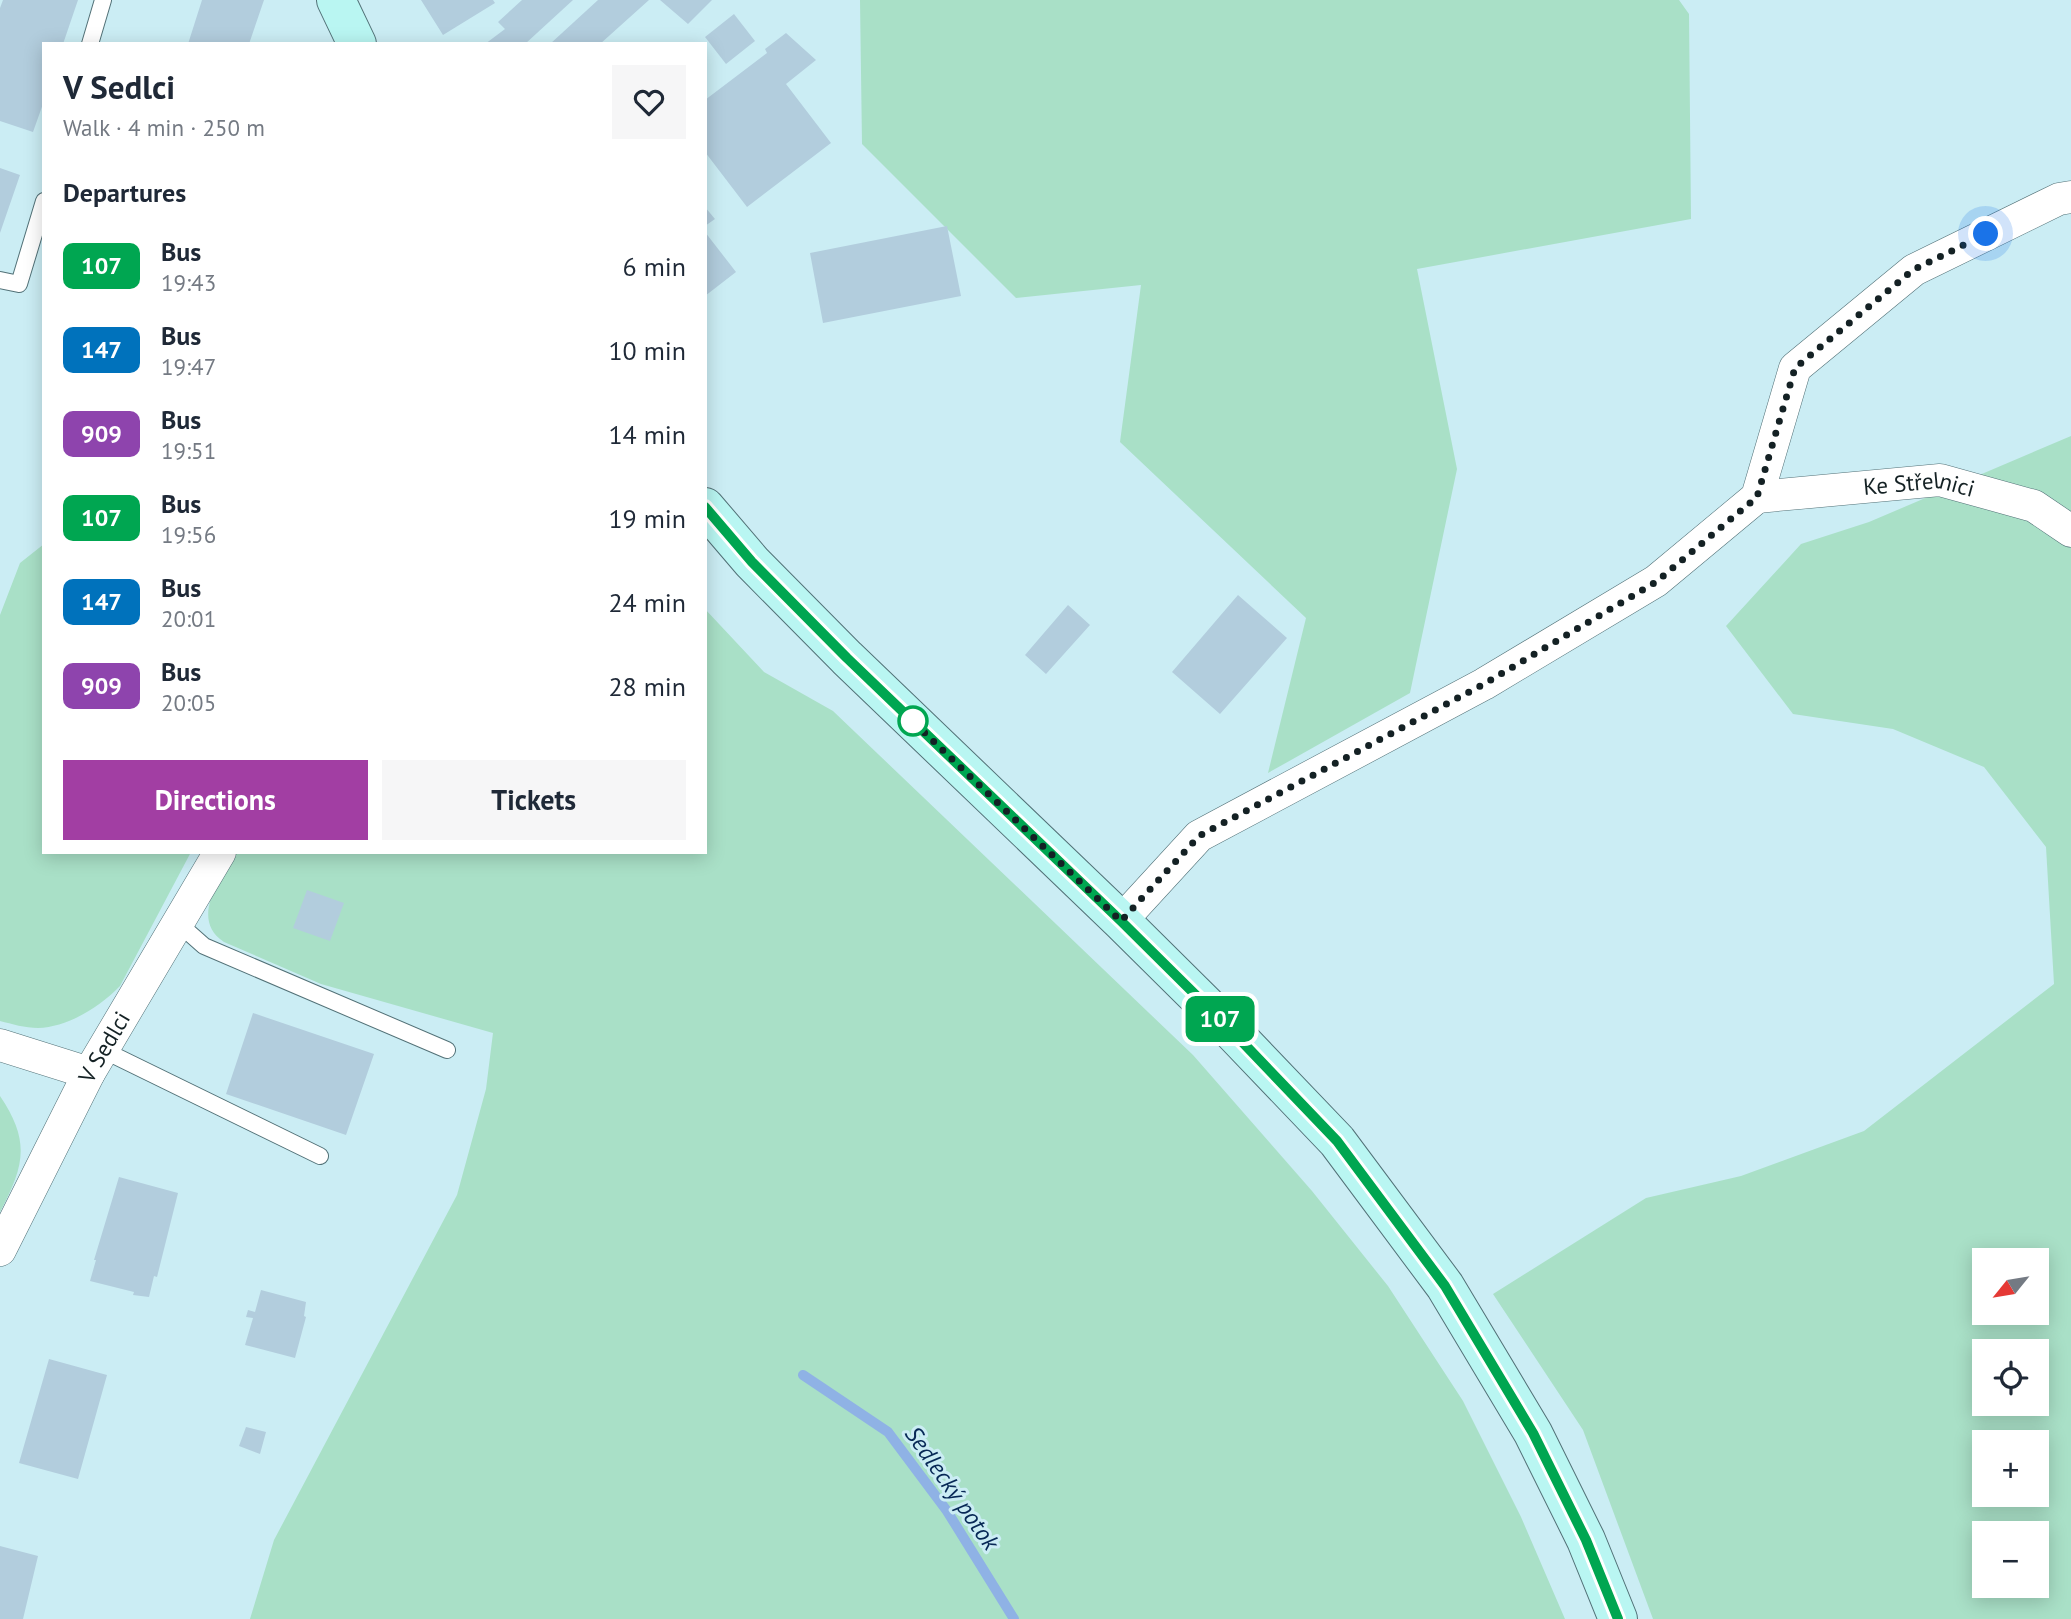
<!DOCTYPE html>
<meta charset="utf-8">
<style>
:root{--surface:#fff;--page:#f6f6f7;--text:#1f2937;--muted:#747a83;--accent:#a23ea3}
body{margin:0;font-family:"PT Sans",sans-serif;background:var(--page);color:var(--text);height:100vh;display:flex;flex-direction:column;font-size:26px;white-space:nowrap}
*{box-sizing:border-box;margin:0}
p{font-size:23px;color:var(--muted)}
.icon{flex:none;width:38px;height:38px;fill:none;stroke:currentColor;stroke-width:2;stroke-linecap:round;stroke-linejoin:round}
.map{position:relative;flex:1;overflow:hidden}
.sheet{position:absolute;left:42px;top:42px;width:665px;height:812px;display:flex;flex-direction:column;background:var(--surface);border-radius:0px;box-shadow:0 4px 18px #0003}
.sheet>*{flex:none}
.badge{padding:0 14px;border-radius:10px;font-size:24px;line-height:46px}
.needle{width:46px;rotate:240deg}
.fabs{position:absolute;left:1972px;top:1248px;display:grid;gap:14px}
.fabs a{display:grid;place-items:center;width:77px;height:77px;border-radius:0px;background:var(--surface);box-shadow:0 4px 18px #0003;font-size:35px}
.you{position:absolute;width:35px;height:35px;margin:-18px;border:5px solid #fff;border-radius:50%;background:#1a73e8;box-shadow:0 0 0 10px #1a73e833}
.map>.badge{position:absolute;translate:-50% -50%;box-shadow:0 0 0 4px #fff}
h2{padding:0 21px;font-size:26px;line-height:63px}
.round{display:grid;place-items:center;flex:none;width:74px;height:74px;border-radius:0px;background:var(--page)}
.headline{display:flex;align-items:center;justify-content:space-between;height:119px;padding:0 21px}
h1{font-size:33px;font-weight:700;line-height:52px}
.button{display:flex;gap:14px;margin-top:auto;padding:14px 21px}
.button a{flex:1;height:80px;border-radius:0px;background:var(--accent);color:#fff;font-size:28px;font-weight:700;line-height:80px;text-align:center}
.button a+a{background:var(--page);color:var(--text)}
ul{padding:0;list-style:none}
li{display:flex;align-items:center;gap:21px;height:84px;padding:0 21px}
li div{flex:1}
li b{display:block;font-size:26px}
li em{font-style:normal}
li .badge{min-width:77px;font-weight:700;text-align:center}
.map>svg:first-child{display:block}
</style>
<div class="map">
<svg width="2071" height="1619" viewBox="0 0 2071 1619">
<rect width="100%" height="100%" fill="#cbedf4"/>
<path fill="#a9e0c7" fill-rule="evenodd" d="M 860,0 L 1679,0 L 1689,14 L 1691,219 L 1417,269 L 1457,469 L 1410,693 L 1268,773 L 1306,618 L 1120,442 L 1141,285 L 1016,298 L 862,144 Z
M 2071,436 L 2071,1619 L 1653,1619 L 1583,1430 L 1493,1294 L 1646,1198 L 1741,1176 L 1864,1131 L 2054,984 L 2046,847 L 1984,767 L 1893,729 L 1793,714 L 1726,626 L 1801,544 L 1869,522 ZM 1984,1260 L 2037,1260 L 2037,1312 L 1984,1312 ZM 1984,1351 L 2037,1351 L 2037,1404 L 1984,1404 ZM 1984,1442 L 2037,1442 L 2037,1494 L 1984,1494 ZM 1984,1533 L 2037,1533 L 2037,1586 L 1984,1586 Z
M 44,544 L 44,852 L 191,852 L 120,986 C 100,1007 68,1027 38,1028 C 25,1028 12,1024 0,1021 L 0,615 L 20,563 Z
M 705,609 L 764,672 L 833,711 L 1193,1055 L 1312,1191 L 1388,1286 L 1463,1401 L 1521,1517 L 1565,1619 L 250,1619 L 274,1540 L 457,1195 L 486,1089 L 493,1033 L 321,984 L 224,942 C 189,919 221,878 235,852 L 705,852 Z
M 0,1096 C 31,1142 24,1166 0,1212 Z"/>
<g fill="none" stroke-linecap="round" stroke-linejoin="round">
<path stroke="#8fb2e5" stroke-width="10" d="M 803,1375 L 888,1432 L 947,1511 L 1014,1619"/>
</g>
<path fill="#b2cddd" d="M 3,0 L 78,0 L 63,44 L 44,44 L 44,101 L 33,132 L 0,121 L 0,8 Z
M 202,0 L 264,0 L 249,44 L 188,44 Z
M 421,0 L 493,0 L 495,3 L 443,35 Z
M 522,0 L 573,0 L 525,44 L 485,44 L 505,29 L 498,22 Z
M 598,0 L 649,0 L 600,44 L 550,44 Z
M 660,0 L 712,0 L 688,24 Z
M 734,14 L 755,41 L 726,64 L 705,37 Z
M 786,33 L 816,60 L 786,84 L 831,143 L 747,207 L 705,152 L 705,100 L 767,53 L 765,49 Z
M 0,168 L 20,175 L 0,233 Z
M 705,207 L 715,219 L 705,226 Z
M 947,226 L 961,296 L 823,323 L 810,253 Z
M 705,232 L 736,272 L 705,296 Z
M 1238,595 L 1287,638 L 1220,714 L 1172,672 Z
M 1068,605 L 1090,625 L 1046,674 L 1025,655 Z
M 307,890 L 344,903 L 330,941 L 293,928 Z
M 253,1013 L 374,1054 L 346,1135 L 226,1094 Z
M 119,1177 L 178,1193 L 157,1277 L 154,1276 L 149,1297 L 133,1295 L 134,1292 L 90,1281 L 96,1260 L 94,1260 Z
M 261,1290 L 306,1302 L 304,1316 L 306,1317 L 295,1358 L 245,1345 L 253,1318 L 246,1317 L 248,1310 L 255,1312 Z
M 49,1359 L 107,1375 L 78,1479 L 19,1463 Z
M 246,1427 L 266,1432 L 260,1454 L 239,1446 Z
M 0,1546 L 38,1556 L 23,1619 L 0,1619 Z"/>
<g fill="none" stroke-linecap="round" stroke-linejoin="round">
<defs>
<path id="service" d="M 90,44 L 103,0
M 0,280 L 19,284 L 44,201
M 178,923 L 204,946 L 447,1050
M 103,1050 L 320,1156"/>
<g id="minor">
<path id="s1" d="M 1757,497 L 1940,480 L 2034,506 L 2071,531"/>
<path d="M 1121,921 L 1199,836 L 1484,684 L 1656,581 L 1757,497 L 1795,368 L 1914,270 L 2059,199 L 2071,197"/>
<path d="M 0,1045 L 89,1073"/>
<path id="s2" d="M 0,1250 L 89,1073 L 220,852"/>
</g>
<path id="secondary" d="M 336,0 L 357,44
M 705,507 L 752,562 L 847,658 L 1121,921 L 1228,1027 L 1337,1141 L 1445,1286 L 1533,1433 L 1586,1540 L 1618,1619"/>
</defs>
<use href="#service" stroke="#527177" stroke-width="18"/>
<use href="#minor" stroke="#527177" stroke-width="33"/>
<use href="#secondary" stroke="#527177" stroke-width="40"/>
<use href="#service" stroke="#fff" stroke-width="16"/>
<use href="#minor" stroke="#fff" stroke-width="32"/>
<use href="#secondary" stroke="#b9f6f2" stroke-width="38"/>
</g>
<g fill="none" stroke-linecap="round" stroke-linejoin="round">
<defs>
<path id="line" d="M 705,507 L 752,562 L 847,658 L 1121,921 L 1228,1027 L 1337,1141 L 1445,1286 L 1533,1433 L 1586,1540 L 1618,1619"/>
</defs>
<use href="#line" stroke="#fff" stroke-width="16"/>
<use href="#line" stroke="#00a651" stroke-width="10"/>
<path stroke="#142124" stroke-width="7" stroke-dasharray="0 12.6" d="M 913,721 L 905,714 L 1121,921 L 1199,836 L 1484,684 L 1656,582 L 1757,497 L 1795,368 L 1913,270 L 1986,234"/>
</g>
<circle fill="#fff" stroke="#00a651" stroke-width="3.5" cx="913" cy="721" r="14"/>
<g text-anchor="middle" stroke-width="6" stroke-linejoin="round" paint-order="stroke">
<g font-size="23" fill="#142124" stroke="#cbedf4">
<text dy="8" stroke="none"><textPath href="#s1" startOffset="163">Ke Střelnici</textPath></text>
<text dy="8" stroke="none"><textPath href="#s2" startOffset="228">V Sedlci</textPath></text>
</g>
<g font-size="24" font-style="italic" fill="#072956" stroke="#cbedf4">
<text transform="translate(952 1488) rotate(55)" y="8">Sedlecký potok</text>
</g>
</g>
</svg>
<div class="fabs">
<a><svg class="needle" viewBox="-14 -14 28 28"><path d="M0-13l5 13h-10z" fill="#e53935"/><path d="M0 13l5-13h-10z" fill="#747a83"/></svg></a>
<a><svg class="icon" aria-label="locate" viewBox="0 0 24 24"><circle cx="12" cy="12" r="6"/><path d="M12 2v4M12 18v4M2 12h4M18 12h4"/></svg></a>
<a>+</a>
<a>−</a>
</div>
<div class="you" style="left:1986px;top:234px"></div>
<b class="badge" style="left:1220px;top:1019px;background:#00a651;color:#fff">107</b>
<section class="sheet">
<div class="headline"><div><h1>V Sedlci</h1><p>Walk · 4 min · 250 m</p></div><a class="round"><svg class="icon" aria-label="heart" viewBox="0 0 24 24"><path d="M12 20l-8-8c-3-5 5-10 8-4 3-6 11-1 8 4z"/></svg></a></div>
<h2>Departures</h2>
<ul>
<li><span class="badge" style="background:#00a651;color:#fff">107</span><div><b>Bus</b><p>19:43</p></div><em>6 min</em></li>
<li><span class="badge" style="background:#0072bc;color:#fff">147</span><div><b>Bus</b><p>19:47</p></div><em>10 min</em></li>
<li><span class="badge" style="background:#8e44ad;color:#fff">909</span><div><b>Bus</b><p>19:51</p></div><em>14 min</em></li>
<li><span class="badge" style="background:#00a651;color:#fff">107</span><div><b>Bus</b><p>19:56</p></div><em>19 min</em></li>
<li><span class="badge" style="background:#0072bc;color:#fff">147</span><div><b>Bus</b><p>20:01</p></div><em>24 min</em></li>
<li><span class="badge" style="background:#8e44ad;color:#fff">909</span><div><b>Bus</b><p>20:05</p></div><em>28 min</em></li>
</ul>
<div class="button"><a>Directions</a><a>Tickets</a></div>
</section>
</div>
